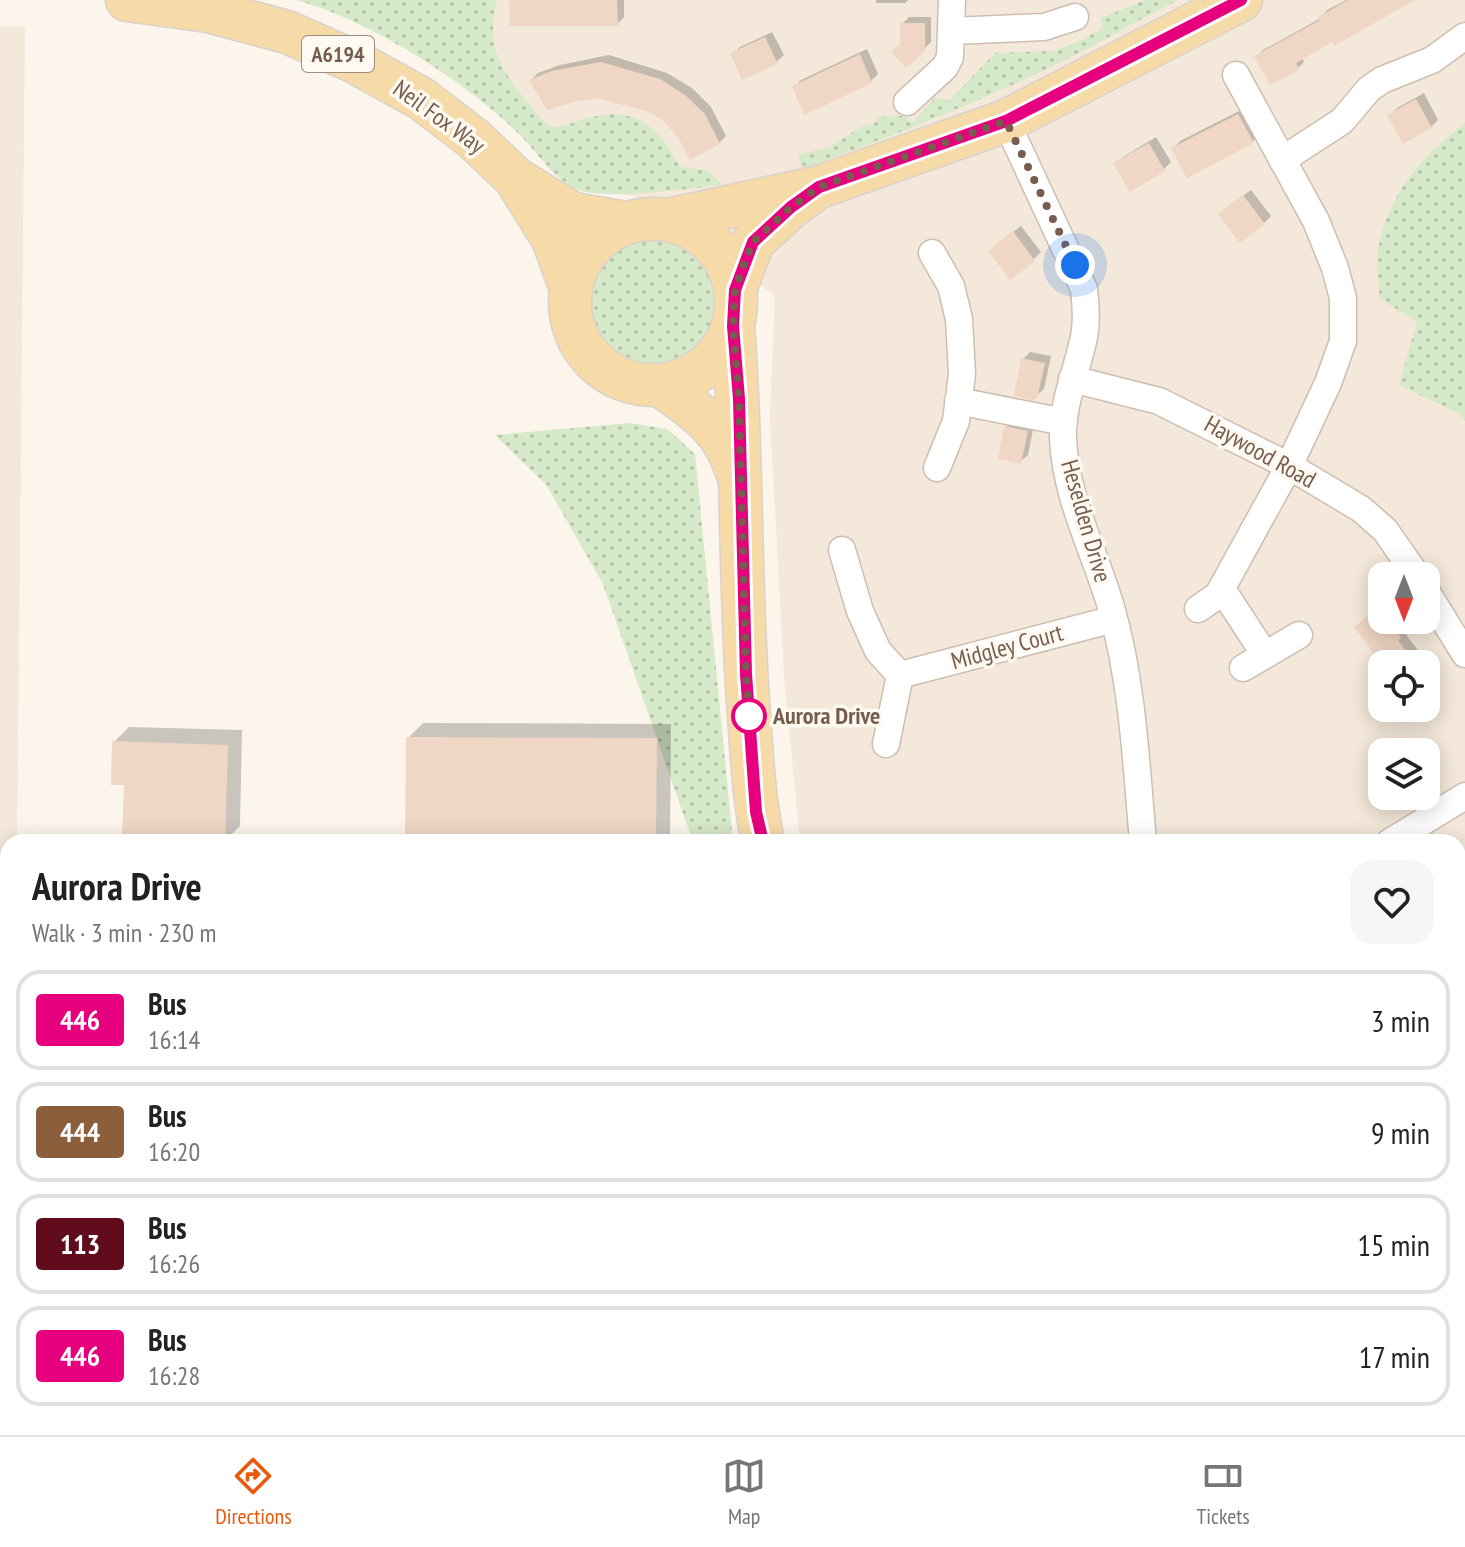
<!DOCTYPE html>
<meta charset="utf-8">
<style>
:root{--surface:#fff;--page:#f6f6f6;--text:#222;--muted:#767676;--line:#e0e0e0;--accent:#ea580c}
body{margin:0;font-family:"PT Sans Narrow",sans-serif;background:var(--page);color:var(--text);height:100vh;display:flex;flex-direction:column;font-size:30px;white-space:nowrap}
*{box-sizing:border-box;margin:0}
p{font-size:26px;color:var(--muted)}
.icon{flex:none;width:44px;height:44px;fill:none;stroke:currentColor;stroke-width:2;stroke-linecap:round;stroke-linejoin:round}
.map{position:relative;flex:1;overflow:hidden}
.details{position:absolute;left:0px;top:834px;width:1466px;height:602px;display:flex;flex-direction:column;background:var(--surface);border-radius:24px 24px 0 0;box-shadow:0 4px 20px #0003}
.details>*{flex:none}
.badge{padding:0 16px;border-radius:6px;font-size:28px;line-height:52px}
.needle{width:52px;rotate:180deg}
.controls{position:absolute;left:1368px;top:562px;display:grid;gap:16px}
.controls a{display:grid;place-items:center;width:72px;height:72px;border-radius:16px;background:var(--surface);box-shadow:0 4px 20px #0003;font-size:40px}
.you{position:absolute;width:40px;height:40px;margin:-20px;border:6px solid #fff;border-radius:50%;background:#1a73e8;box-shadow:0 0 0 12px #1a73e833}
.map>.badge{position:absolute;translate:-50% -50%;box-shadow:0 0 0 4px #fff}
.round{display:grid;place-items:center;flex:none;width:84px;height:84px;border-radius:24px;background:var(--page)}
.headline{display:flex;align-items:center;justify-content:space-between;height:136px;padding:0 32px}
h1{font-size:38px;font-weight:600;line-height:60px}
ul{padding:0;list-style:none}
li{display:flex;align-items:center;gap:24px;height:100px;margin:0 16px 12px;padding:0 16px;border:4px solid var(--line);border-radius:24px}
li div{flex:1}
li b{display:block;font-size:30px}
li em{font-style:normal}
li .badge{min-width:88px;font-weight:700;text-align:center}
.tabs{display:flex;justify-content:space-around;align-items:center;height:112px;border-top:2px solid var(--line);background:var(--surface);font-size:22px;color:var(--muted)}
.tabs a{display:grid;justify-items:center;gap:4px}
.tabs .current{color:var(--accent)}
.map>svg:first-child{display:block}
</style>
<div class="map">
<svg width="1465" height="1435" viewBox="0 0 1465 1435">
<defs>
<pattern id="grass-dots" width="8" height="8" patternUnits="userSpaceOnUse" patternTransform="scale(2)"><rect width="8" height="8" fill="#d6e9c9"/><path d="M2 2h.1M6 6h.1" fill="none" stroke="#b2c0a6" stroke-width="1.8" stroke-linecap="round"/></pattern>
</defs>
<rect width="100%" height="100%" fill="#fcf5eb"/>
<path fill="#f3e8d9" fill-rule="evenodd" d="M 309,0 L 1465,0 L 1465,172 L 1460,414 L 1465,423 L 1465,1435 L 1156,1435 L 1148,1428 L 1458,1428 L 1458,842 L 800,842 L 784,676 L 770,417 L 775,297 L 672,205 L 607,191 L 499,105 L 421,51 ZM 1382,576 L 1426,576 L 1426,620 L 1382,620 ZM 1382,664 L 1426,664 L 1426,708 L 1382,708 ZM 1382,752 L 1426,752 L 1426,796 L 1382,796 Z
M 0,26 L 25,27 L 17,842 L 8,842 L 8,1428 L 1046,1428 L 1053,1435 L 0,1435 Z"/>
<path fill="url(#grass-dots)" d="M 296,0 L 496,0 C 495,12 492,27 493,39 C 498,72 527,102 548,126 C 560,129 573,122 584,119 C 634,104 657,125 680,167 L 708,170 L 722,185 C 688,188 612,200 582,191 C 553,182 536,149 515,130 C 460,78 369,20 296,0 Z
M 1146,0 L 1178,0 C 1136,21 1095,46 1053,66 C 971,105 887,138 802,169 L 798,155 L 830,147 L 861,127 L 874,123 L 877,117 L 904,116 L 912,123 L 935,98 L 949,101 L 995,53 L 1054,51 L 1080,41 L 1103,28 L 1101,18 Z
M 1465,123 L 1465,422 L 1460,414 L 1399,385 L 1417,322 L 1379,298 C 1380,282 1375,265 1378,249 C 1391,189 1419,160 1465,123 Z
M589 303a66 66 0 1 1 132 0a66 66 0 1 1-132 0Z
M 630,423 L 667,429 L 695,454 L 733,842 L 693,842 L 603,584 L 547,486 L 495,435 Z"/>
<path fill="#0003" d="M 511,0 L 624,0 L 624,17 L 617,24 Z
M 876,0 L 908,0 L 905,3 L 876,3 Z
M 1346,0 L 1411,0 L 1302,57 L 1304,62 L 1298,68 L 1256,57 L 1263,50 L 1321,18 L 1327,10 Z
M 909,17 L 931,17 L 931,42 L 906,66 L 902,44 L 902,24 Z
M 772,32 L 784,55 L 776,62 L 732,54 L 740,47 Z
M 867,49 L 878,74 L 871,81 L 794,87 L 801,80 Z
M 609,55 L 667,73 L 692,88 L 711,107 L 726,136 L 719,143 L 681,138 L 665,119 L 649,110 L 531,80 L 538,73 L 560,65 Z
M 1424,93 L 1438,120 L 1431,127 L 1390,115 L 1397,108 Z
M 1245,108 L 1260,134 L 1253,141 L 1173,148 L 1180,141 Z
M 1156,137 L 1171,162 L 1164,169 L 1130,189 L 1116,164 L 1123,157 Z
M 1251,190 L 1271,216 L 1264,223 L 1227,207 Z
M 1021,226 L 1041,252 L 1034,259 L 997,244 Z
M 1030,352 L 1051,356 L 1044,389 L 1036,396 L 1023,359 Z
M 1013,420 L 1034,424 L 1028,455 L 1020,462 L 1006,427 Z
M 1382,606 L 1382,620 L 1400,620 L 1407,629 L 1404,632 L 1436,674 L 1426,683 L 1426,664 L 1385,664 L 1363,620 Z
M 423,723 L 671,724 L 670,842 L 407,842 L 408,738 Z
M 129,727 L 242,730 L 240,826 L 225,841 L 126,783 L 114,742 Z
M 848,1428 L 866,1428 L 859,1435 Z"/>
<g fill="none" stroke-linecap="round" stroke-linejoin="round">
<path stroke="#a6ced6" stroke-width="8" d="M 0,1106 L 8,1107"/>
</g>
<path fill="#f0d6c4" d="M 509,0 L 617,0 L 618,26 L 510,26 Z
M 1348,0 L 1415,0 L 1334,46 L 1332,42 L 1296,63 L 1299,70 L 1270,85 L 1254,56 L 1320,20 L 1318,17 Z
M 900,23 L 925,23 L 925,51 L 906,68 L 891,52 L 900,44 Z
M 765,37 L 778,64 L 742,80 L 730,53 Z
M 860,54 L 872,83 L 804,115 L 792,86 Z
M 601,62 L 660,79 L 685,95 L 705,114 L 720,144 L 690,160 L 679,139 L 664,121 L 649,112 L 598,98 L 577,101 L 547,110 L 529,80 L 551,71 Z
M 1416,99 L 1432,128 L 1403,144 L 1387,115 Z
M 1238,114 L 1254,143 L 1187,178 L 1171,148 Z
M 1149,143 L 1165,171 L 1130,192 L 1113,163 Z
M 1243,195 L 1265,224 L 1240,243 L 1218,214 Z
M 1013,231 L 1035,261 L 1010,280 L 988,251 Z
M 1021,358 L 1045,363 L 1037,398 L 1034,400 L 1014,396 Z
M 1004,426 L 1028,431 L 1021,464 L 998,459 Z
M 1379,608 L 1382,612 L 1382,620 L 1388,620 L 1401,638 L 1398,640 L 1416,664 L 1382,664 L 1354,627 Z
M 406,737 L 657,738 L 656,842 L 405,842 Z
M 112,741 L 228,745 L 225,842 L 122,840 L 124,785 L 111,785 Z"/>
<g fill="none" stroke-linecap="round" stroke-linejoin="round">
<defs>
<path id="minor" d="M 951,31 L 1044,27 L 1075,17
M 907,102 L 945,67 L 950,57 L 952,0
M 1006,121 L 1084,289 C 1086,305 1087,321 1084,337 C 1077,371 1062,403 1063,438 C 1065,497 1095,552 1111,607 C 1133,684 1136,763 1143,842
M 1282,160 L 1342,121 L 1369,89 L 1382,80 L 1432,60 L 1465,36
M 932,253 L 951,286 L 959,319 L 962,374 L 956,421 L 937,468
M 1072,379 L 1159,401 L 1289,466 L 1361,509 L 1385,530 L 1417,576
M 958,401 L 1064,422
M 842,550 L 860,611 L 878,651 L 900,675
M 1222,589 L 1265,655
M 1426,591 L 1465,654
M 1198,609 L 1218,595 L 1289,466 L 1328,383 L 1343,341 L 1343,298 L 1335,268 L 1316,221 L 1236,75
M 1243,668 L 1299,635
M 886,744 L 900,675 L 1114,619
M 1390,842 L 1465,796
M 1458,1055 L 1465,1066
M 0,1228 L 8,1229
M 1458,1360 L 1465,1360
M 0,1434 L 9,1435
M 486,1435 L 487,1428
M 1196,1435 L 1203,1428"/>
<path id="primary" d="M 127,0 L 208,11 L 287,32 L 355,62 L 422,99 L 474,139 L 516,179 L 573,214 L 627,223
M 520,186 L 553,239 L 570,286
M570 302a83 83 0 1 1 166 0a83 83 0 1 1-166 0Z
M 668,220 L 819,187 L 1006,121 L 1241,0
M 735,290 L 753,242 L 791,207 L 812,192
M 733,326 C 743,455 739,586 749,715 C 752,758 754,800 763,842
M 660,385 C 697,411 723,427 737,472
M 1104,1428 L 1111,1435"/>
</defs>
<use href="#minor" stroke="#cebeb1" stroke-width="29"/>
<use href="#primary" stroke="#d9d2ce" stroke-width="45"/>
<use href="#minor" stroke="#fff" stroke-width="26"/>
<use href="#primary" stroke="#f6daa8" stroke-width="42"/>
</g>
<g fill="none" stroke-linecap="round" stroke-linejoin="round">
<defs>
<path id="line" d="M 763,842 L 756,812 L 746,674 L 739,399 L 733,326 L 735,290 L 753,242 L 791,207 L 819,187 L 1006,121 L 1241,0"/>
</defs>
<use href="#line" stroke="#fff" stroke-width="18"/>
<use href="#line" stroke="#e6007e" stroke-width="12"/>
<path stroke="#765d4f" stroke-width="8" stroke-dasharray="0 14.4" d="M 749,716 L 750,727 L 746,674 L 739,399 L 733,326 L 735,290 L 745,261 L 753,242 L 791,207 L 819,187 L 1006,121 L 1075,265"/>
</g>
<circle fill="#fff" stroke="#e6007e" stroke-width="4" cx="749" cy="716" r="16"/>
<g text-anchor="middle" stroke-width="7" stroke-linejoin="round" paint-order="stroke">
<rect fill="#fef9f1" stroke="#9f8c80" stroke-width="2" x="302" y="36" width="72" height="36" rx="6"/>
<g font-size="22" font-weight="bold" fill="#765d4f">
<text x="338" y="62">A6194</text>
</g>
<g font-size="24" fill="#765d4f" stroke="#fef9f1">
<text transform="translate(439 117) rotate(36)" y="8">Neil Fox Way</text>
<text transform="translate(1260 452) rotate(29)" y="8">Haywood Road</text>
<text transform="translate(1086 521) rotate(74)" y="8">Heselden Drive</text>
<text transform="translate(1007 647) rotate(-15)" y="8">Midgley Court</text>
</g>
<g font-size="24" font-weight="bold" fill="#765d4f" stroke="#fef9f1" text-anchor="start">
<text x="773" y="724">Aurora Drive</text>
</g>
</g>
</svg>
<div class="controls">
<a><svg class="needle" viewBox="-14 -14 28 28"><path d="M0-13l5 13h-10z" fill="#e53935"/><path d="M0 13l5-13h-10z" fill="#767676"/></svg></a>
<a><svg class="icon" aria-label="locate" viewBox="0 0 24 24"><circle cx="12" cy="12" r="6"/><path d="M12 2v4M12 18v4M2 12h4M18 12h4"/></svg></a>
<a><svg class="icon" aria-label="layers" viewBox="0 0 24 24"><path d="M12 4l9 5-9 5-9-5zM3 14l9 5 9-5"/></svg></a>
</div>
<div class="you" style="left:1075px;top:265px"></div>
<section class="details">
<div class="headline"><div><h1>Aurora Drive</h1><p>Walk · 3 min · 230 m</p></div><a class="round"><svg class="icon" aria-label="heart" viewBox="0 0 24 24"><path d="M12 20l-8-8c-3-5 5-10 8-4 3-6 11-1 8 4z"/></svg></a></div>
<ul>
<li><span class="badge" style="background:#e6007e;color:#fff">446</span><div><b>Bus</b><p>16:14</p></div><em>3 min</em></li>
<li><span class="badge" style="background:#8b5e3c;color:#fff">444</span><div><b>Bus</b><p>16:20</p></div><em>9 min</em></li>
<li><span class="badge" style="background:#600c1c;color:#fff">113</span><div><b>Bus</b><p>16:26</p></div><em>15 min</em></li>
<li><span class="badge" style="background:#e6007e;color:#fff">446</span><div><b>Bus</b><p>16:28</p></div><em>17 min</em></li>
</ul>
</section>
</div>
<nav class="tabs">
<a class="current"><svg class="icon" aria-label="directions" viewBox="0 0 24 24"><path d="M12 3l9 9-9 9-9-9zM9 14v-3h6M13 9l2 2-2 2"/></svg>Directions</a>
<a><svg class="icon" aria-label="map" viewBox="0 0 24 24"><path d="M3 6l6-2 6 2 6-2v14l-6 2-6-2-6 2zM9 4v14M15 6v14"/></svg>Map</a>
<a><svg class="icon" aria-label="tickets" viewBox="0 0 24 24"><path d="M3 7h18v10H3zM15 7v10"/></svg>Tickets</a>
</nav>
